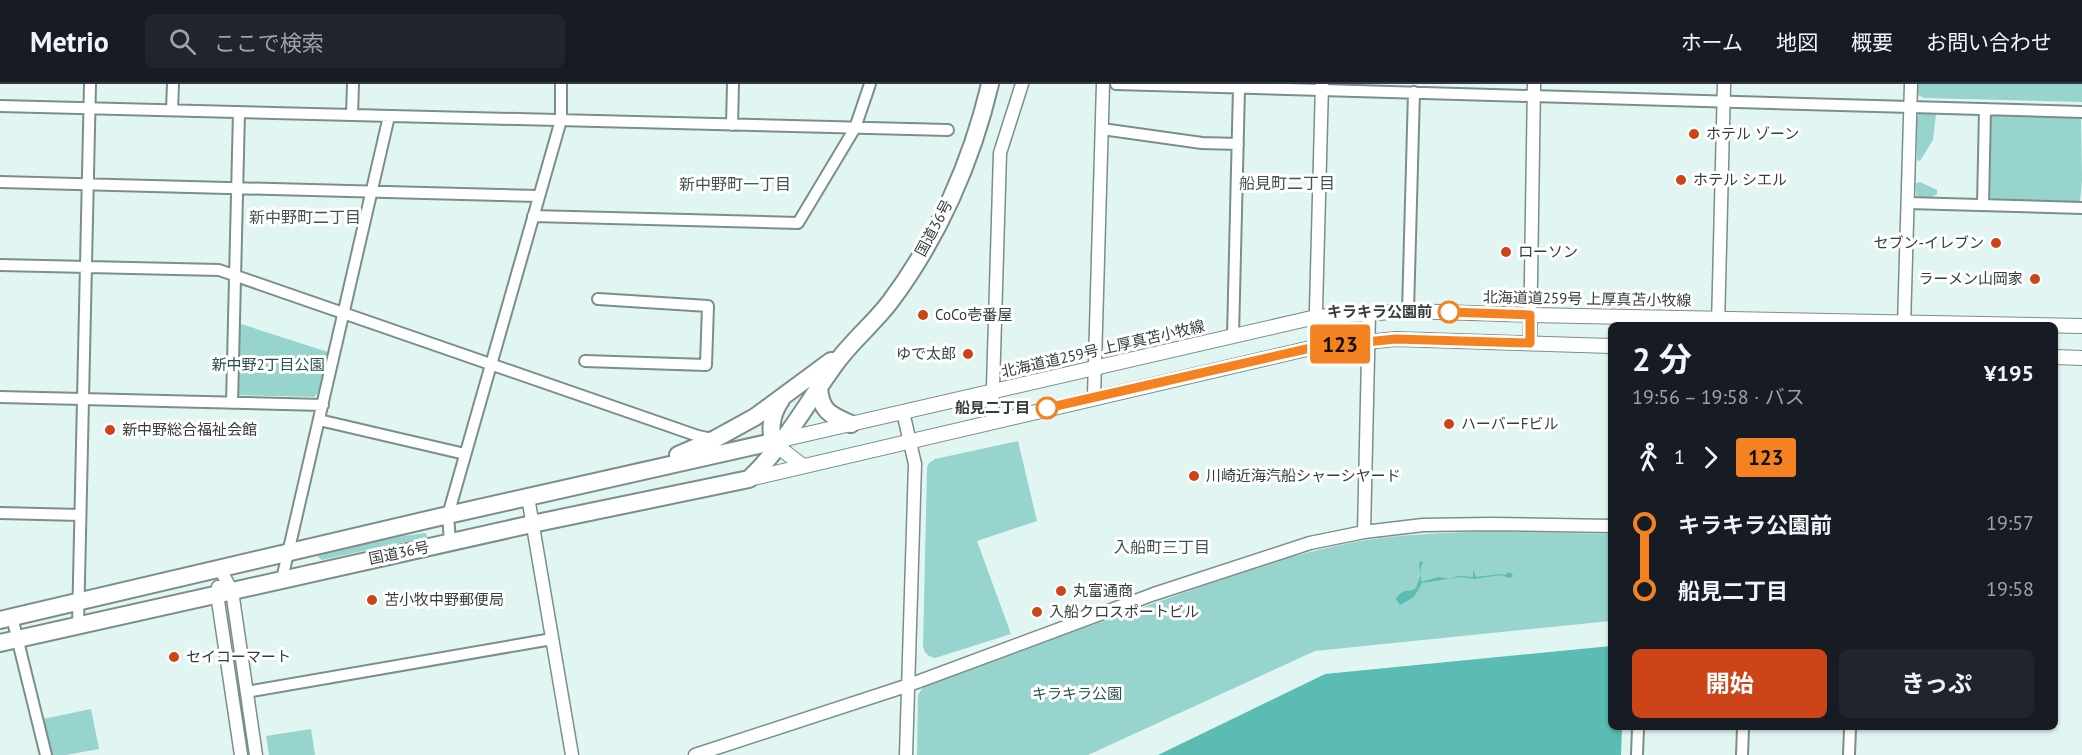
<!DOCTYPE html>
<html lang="ja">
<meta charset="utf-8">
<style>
:root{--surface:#171b24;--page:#20242c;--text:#f1f3f6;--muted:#9ea1a6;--line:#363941;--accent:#cd4419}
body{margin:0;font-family:"PT Sans","Noto Sans JP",sans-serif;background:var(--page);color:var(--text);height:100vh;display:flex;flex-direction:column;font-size:22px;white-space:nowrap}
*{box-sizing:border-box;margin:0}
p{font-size:20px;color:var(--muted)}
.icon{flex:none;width:33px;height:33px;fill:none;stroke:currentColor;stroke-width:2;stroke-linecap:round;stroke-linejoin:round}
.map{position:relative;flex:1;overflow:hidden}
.side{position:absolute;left:1608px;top:238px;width:450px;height:408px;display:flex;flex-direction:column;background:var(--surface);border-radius:9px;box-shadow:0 2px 4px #0004}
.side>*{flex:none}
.badge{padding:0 12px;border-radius:4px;font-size:21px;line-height:39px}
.map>.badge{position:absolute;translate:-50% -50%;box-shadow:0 0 0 3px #fff}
.legs{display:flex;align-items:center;gap:9px;height:66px;padding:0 24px;font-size:20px}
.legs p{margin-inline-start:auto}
.headline{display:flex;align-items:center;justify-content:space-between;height:102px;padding:0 24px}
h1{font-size:33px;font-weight:700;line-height:45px}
.action{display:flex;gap:12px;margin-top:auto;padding:12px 24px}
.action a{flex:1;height:69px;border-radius:9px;background:var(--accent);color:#fff;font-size:24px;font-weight:700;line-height:69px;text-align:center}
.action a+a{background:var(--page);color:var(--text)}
ul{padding:0 24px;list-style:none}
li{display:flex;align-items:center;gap:21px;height:66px;font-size:22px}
li i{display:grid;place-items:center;width:9px;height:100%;margin:0 8px;background:currentColor}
li i::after{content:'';width:15px;height:15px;margin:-8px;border:4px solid;border-radius:50%;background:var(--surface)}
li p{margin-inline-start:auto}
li:first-child i{background:linear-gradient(#0000 50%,currentColor 0)}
li:last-child i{background:linear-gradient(currentColor 50%,#0000 0)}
header{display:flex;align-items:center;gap:36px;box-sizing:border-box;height:84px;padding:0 30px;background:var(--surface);border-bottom:2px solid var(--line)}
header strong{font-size:28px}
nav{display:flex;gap:33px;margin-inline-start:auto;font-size:21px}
.search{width:420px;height:54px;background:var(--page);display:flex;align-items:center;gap:15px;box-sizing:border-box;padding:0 21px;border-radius:9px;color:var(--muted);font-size:22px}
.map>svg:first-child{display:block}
</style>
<header>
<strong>Metrio</strong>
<div class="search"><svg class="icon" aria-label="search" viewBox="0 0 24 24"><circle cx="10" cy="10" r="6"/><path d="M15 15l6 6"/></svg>ここで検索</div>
<nav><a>ホーム</a><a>地図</a><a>概要</a><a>お問い合わせ</a></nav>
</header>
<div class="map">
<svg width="2082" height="671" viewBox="0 0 2082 671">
<rect width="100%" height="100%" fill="#e1f6f3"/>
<path fill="#97d4cd" d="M 1916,0 L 2082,0 L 2082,18 L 1924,14 L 1918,11 Z
M 1926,28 L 1934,28 L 1936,30 L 1933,56 L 1920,77 L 1917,76 L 1917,34 L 1919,30 Z
M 1990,29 L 2076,32 L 2081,35 L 2082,97 L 2080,117 L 2076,119 L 1988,116 Z
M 1920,98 L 1937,106 L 1937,110 C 1930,115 1923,116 1916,111 L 1916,99 Z
M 238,239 L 328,268 L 319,308 L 314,313 L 237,311 Z
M 1018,357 L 1037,437 L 977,457 L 1011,550 L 935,574 C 927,572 925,570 923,562 L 927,384 L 929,379 L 935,375 Z
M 1488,447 L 1611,450 L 1611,537 L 1315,567 L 1088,671 L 917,671 L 918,611 L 925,600 L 1265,480 C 1297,471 1328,463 1360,457 C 1402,450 1445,449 1488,447 Z
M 426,449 L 427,453 L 322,476 L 318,473 L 320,470 L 396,453 Z
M 91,625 L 99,665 L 66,671 L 51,671 L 43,635 Z
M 311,645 L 315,671 L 269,671 L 266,652 Z"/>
<path fill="#5abcb2" d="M 1421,477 L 1423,478 L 1421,483 L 1421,498 L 1439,493 L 1451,495 L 1457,492 L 1473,493 L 1473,485 L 1476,493 L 1500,490 L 1505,491 L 1509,488 L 1513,491 L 1510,494 L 1500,491 L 1474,495 L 1460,493 L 1422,499 L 1414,513 L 1400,521 L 1396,515 C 1405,502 1407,510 1416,504 L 1421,490 L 1419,480 Z
M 1611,562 L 1611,644 L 1622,644 L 1621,671 L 1158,671 L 1325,590 Z"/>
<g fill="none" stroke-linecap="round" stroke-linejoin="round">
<defs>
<path id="minor" d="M 1116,0 L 2082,28
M 0,22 L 948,46
M 172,26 L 173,0
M 352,31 L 353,0
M 732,41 L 733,0
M 1102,45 L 1202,59 L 1238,60
M 0,98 L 539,112
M 1908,119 L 2082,124
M 1983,121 L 1985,25
M 533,132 L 798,139 L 855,44 L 870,0
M 0,181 L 219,186 L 698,352 L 712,355
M 1408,227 L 1414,8
M 1233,252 L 1239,4
M 585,277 L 706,281 L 708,222 L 598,215
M 0,313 L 323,321
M 232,319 L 239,28
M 319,336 L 465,370
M 0,429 L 80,431
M 450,458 L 448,431 L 561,36 L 561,0
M 282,495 L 389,32
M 12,533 L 46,671
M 78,541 L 90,0
M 246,608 L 552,555
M 1637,671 L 1638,644
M 1742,671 L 1743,644
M 1849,671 L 1850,644"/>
<path id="tertiary" d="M 1718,242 L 1724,0
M 1904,242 L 1911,0
M 1530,259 L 1534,0
M 1315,263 L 1322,0
M 1094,313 L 1103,0
M 903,328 L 915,380 L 906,671
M 992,337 L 1000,69 L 1022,0
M 528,413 L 572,671
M 1364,448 L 1369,229
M 220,485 L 232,507 L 256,671
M 218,503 L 217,510 L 241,671
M 695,671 L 909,601 L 1154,510 L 1310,459 L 1364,448 L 1423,441 L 1491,440 L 1611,442"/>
<path id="secondary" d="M 2055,273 L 2082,274
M 781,356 L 1316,233 L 1408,227 L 1530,231 L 2082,242
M 777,362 L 802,381
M 749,395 L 1315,263 L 1396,255 L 1611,262"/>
<path id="trunk" d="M 819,302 C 820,327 830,331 851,340
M 777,362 C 767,349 772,329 781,316
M 678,371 L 715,355 L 755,333 L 831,277
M 0,536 L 448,431 L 781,356
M 0,559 L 532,440 L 749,395 C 784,362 808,317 836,279 C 852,257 874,239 890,218 C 938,154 972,77 990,0"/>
</defs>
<use href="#minor" stroke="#7b8e8b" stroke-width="14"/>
<use href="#tertiary" stroke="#7b8e8b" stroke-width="15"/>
<use href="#secondary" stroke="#7b8e8b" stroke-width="16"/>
<use href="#trunk" stroke="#7b8e8b" stroke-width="20"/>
<use href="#minor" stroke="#fff" stroke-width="10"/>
<use href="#tertiary" stroke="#fff" stroke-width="12"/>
<use href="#secondary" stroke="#fff" stroke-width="14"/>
<use href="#trunk" stroke="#fff" stroke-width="16"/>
</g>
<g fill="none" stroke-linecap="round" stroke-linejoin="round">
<defs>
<path id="line-1" d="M 1047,324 L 1315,263 L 1396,255 L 1530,259 L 1530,231 L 1449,228"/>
</defs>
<use href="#line-1" stroke="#fff" stroke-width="14"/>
<use href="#line-1" stroke="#f58220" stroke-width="9"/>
</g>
<g fill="#cd4419" stroke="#fff" stroke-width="2">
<circle cx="1694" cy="50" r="6"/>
<circle cx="1681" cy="96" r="6"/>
<circle cx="1996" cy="159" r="6"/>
<circle cx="1506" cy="168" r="6"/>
<circle cx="2035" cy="195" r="6"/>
<circle cx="923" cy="231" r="6"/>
<circle cx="968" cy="270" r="6"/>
<circle cx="1449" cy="340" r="6"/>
<circle cx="110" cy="346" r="6"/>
<circle cx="1194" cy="392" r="6"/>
<circle cx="1061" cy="507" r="6"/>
<circle cx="372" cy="516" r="6"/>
<circle cx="1037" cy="528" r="6"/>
<circle cx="174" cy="573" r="6"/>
</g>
<g fill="#fff" stroke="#f58220" stroke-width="3">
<circle cx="1449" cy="228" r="10"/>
<circle cx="1047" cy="324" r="10"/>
</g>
<g text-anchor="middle" stroke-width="6" stroke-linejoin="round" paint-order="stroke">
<g font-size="15" fill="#363e3d" stroke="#fff" text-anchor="start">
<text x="1706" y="55">ホテル ゾーン</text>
<text x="1693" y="101">ホテル シエル</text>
<text x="1984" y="164" text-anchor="end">セブン-イレブン</text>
<text x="1518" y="173">ローソン</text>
<text x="2023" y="200" text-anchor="end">ラーメン山岡家</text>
<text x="935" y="236">CoCo壱番屋</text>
<text x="956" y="275" text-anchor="end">ゆで太郎</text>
<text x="1461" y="345">ハーバーFビル</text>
<text x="122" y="351">新中野総合福祉会館</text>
<text x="1206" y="397">川崎近海汽船シャーシヤード</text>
<text x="1073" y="512">丸富通商</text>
<text x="384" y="521">苫小牧中野郵便局</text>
<text x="1049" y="533">入船クロスポートビル</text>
<text x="186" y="578">セイコーマート</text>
</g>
<g font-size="15" fill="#363e3d" stroke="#fff">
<text transform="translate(934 144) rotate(-62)" y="5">国道36号</text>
<text transform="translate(1587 215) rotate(1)" y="5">北海道道259号 上厚真苫小牧線</text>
<text transform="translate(1103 265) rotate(-13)" y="5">北海道道259号 上厚真苫小牧線</text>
<text transform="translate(399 469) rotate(-12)" y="5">国道36号</text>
</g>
<g font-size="15" font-weight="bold" fill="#363e3d" stroke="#fff" text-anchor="end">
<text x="1432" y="233">キラキラ公園前</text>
<text x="1030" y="329">船見二丁目</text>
</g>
<g font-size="15" fill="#26524d" stroke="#fff">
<text x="268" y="286">新中野2丁目公園</text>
<text x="1077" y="615">キラキラ公園</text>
</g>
<g font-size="16" fill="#425351" stroke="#fff">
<text x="1287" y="105">船見町二丁目</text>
<text x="735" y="106">新中野町一丁目</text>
<text x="305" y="139">新中野町二丁目</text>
<text x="1162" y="469">入船町三丁目</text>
</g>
</g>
</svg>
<b class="badge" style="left:1340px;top:260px;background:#f58220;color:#111">123</b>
<section class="side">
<div class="headline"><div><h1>2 分</h1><p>19:56 – 19:58 · バス</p></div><b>¥195</b></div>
<div class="legs"><svg class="icon" aria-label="walk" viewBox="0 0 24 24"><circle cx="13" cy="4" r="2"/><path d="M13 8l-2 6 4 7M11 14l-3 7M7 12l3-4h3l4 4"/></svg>1<svg class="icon" aria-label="forward" viewBox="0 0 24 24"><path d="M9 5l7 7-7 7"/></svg><b class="badge" style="background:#f58220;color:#111">123</b></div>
<ul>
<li><i style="color:#f58220"></i><b>キラキラ公園前</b><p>19:57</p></li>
<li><i style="color:#f58220"></i><b>船見二丁目</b><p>19:58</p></li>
</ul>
<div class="action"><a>開始</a><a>きっぷ</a></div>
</section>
</div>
